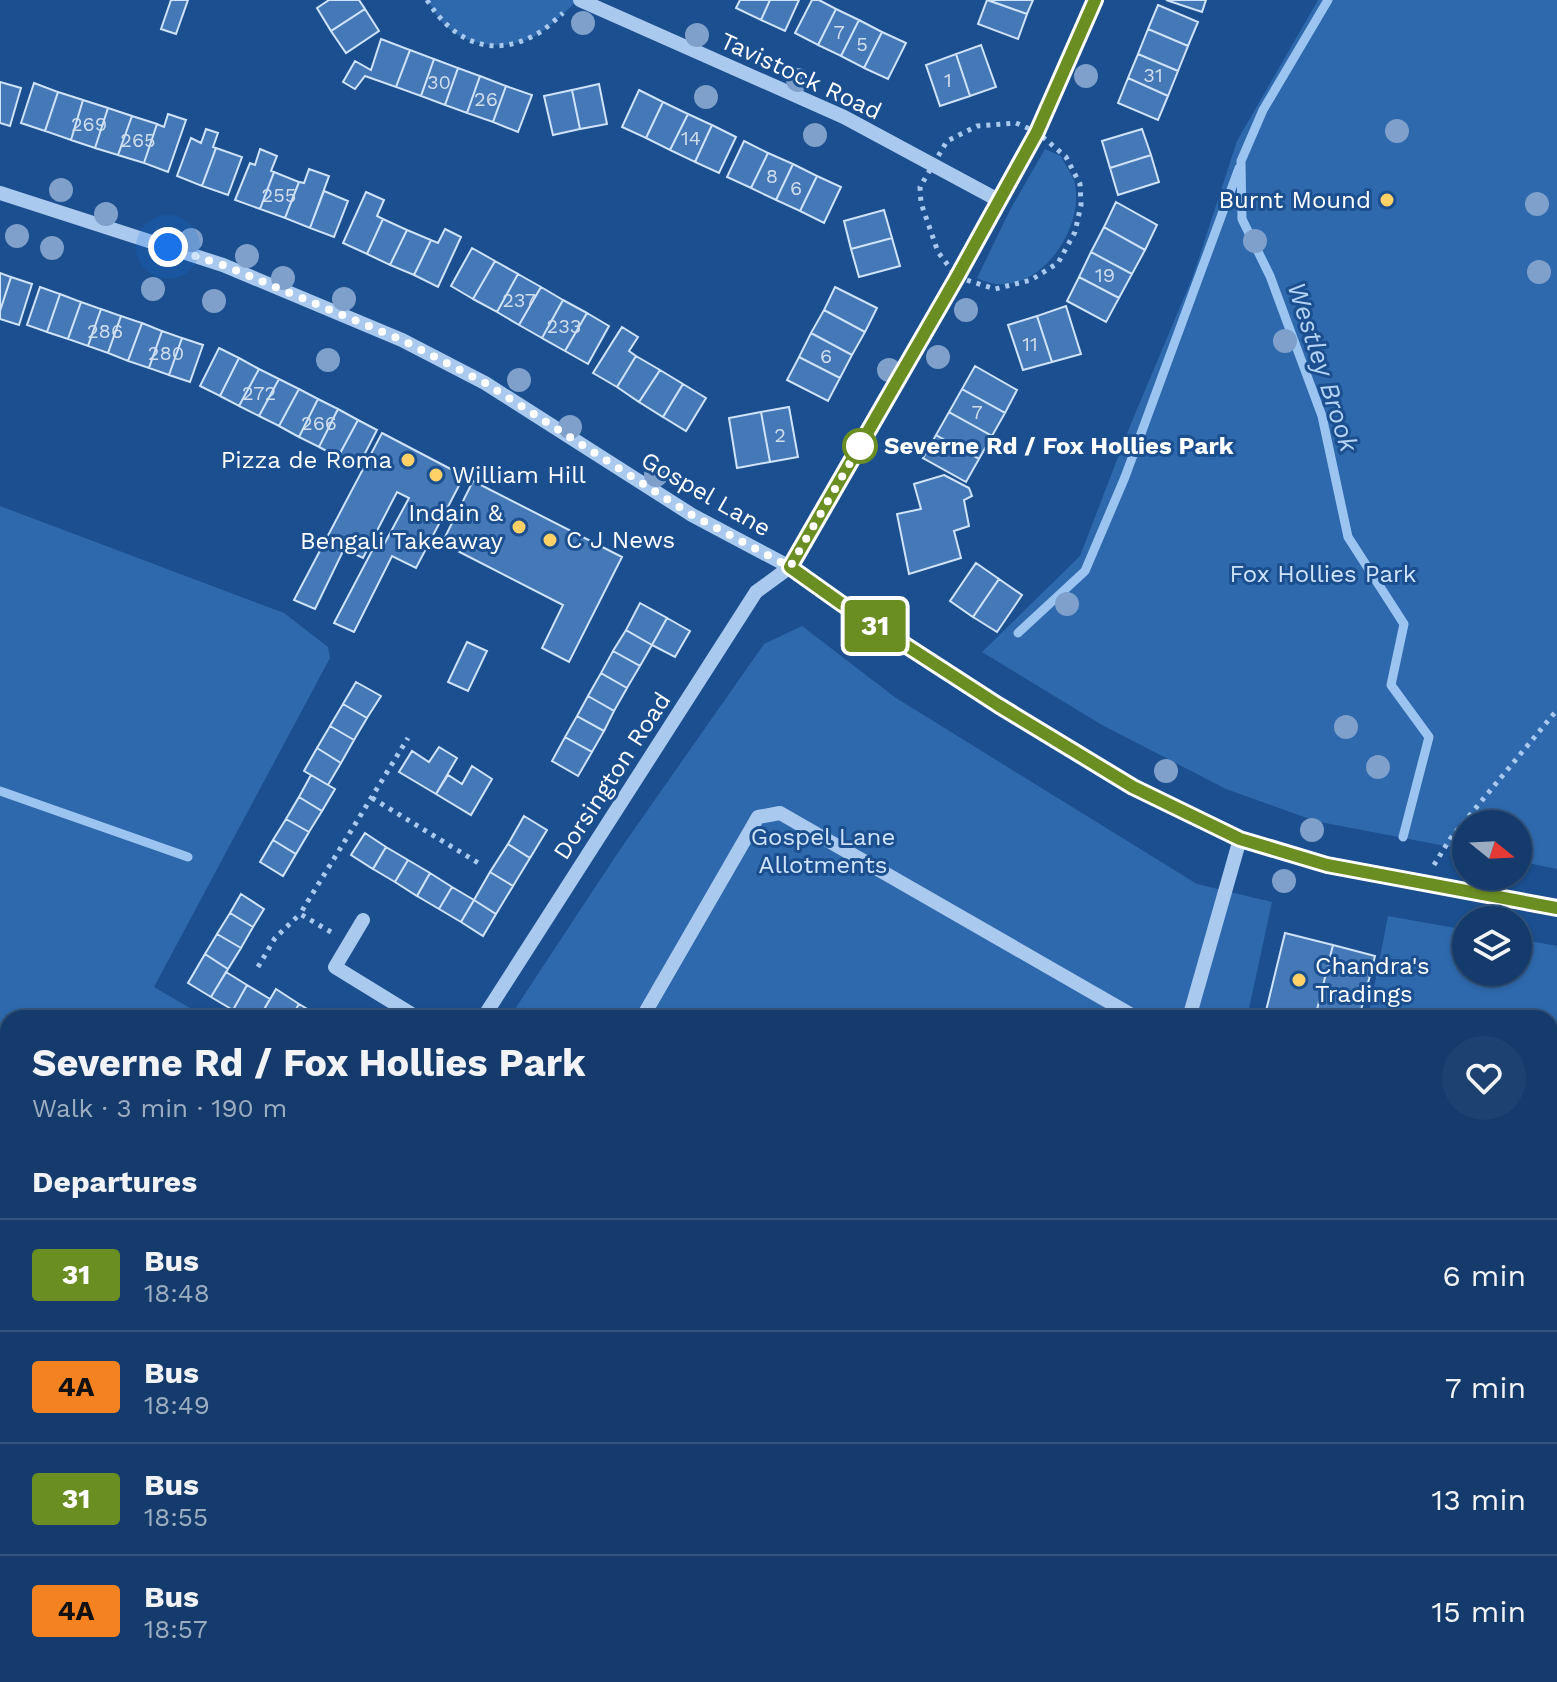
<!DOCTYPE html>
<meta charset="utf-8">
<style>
:root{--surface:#143b6b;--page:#1d4271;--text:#f1f3f6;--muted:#9dadc1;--line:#33557e}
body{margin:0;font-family:"Work Sans",sans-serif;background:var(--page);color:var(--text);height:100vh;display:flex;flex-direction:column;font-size:30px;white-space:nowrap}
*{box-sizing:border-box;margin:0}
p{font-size:26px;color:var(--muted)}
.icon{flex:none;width:44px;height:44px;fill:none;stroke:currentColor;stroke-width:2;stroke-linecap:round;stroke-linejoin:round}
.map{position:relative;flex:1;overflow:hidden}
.panel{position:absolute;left:0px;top:1010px;width:1558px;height:672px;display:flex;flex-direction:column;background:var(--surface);border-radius:24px 24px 0 0;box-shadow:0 2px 6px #0004,0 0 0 2px var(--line)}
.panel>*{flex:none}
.badge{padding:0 16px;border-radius:6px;font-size:28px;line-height:52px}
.needle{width:52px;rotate:108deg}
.controls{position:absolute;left:1452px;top:810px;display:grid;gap:16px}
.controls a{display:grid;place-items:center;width:80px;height:80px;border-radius:50%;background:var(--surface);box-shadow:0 2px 6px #0004,0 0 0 2px var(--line);font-size:40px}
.you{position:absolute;width:40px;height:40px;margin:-20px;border:6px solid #fff;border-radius:50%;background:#1a73e8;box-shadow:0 0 0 12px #1a73e833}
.map>.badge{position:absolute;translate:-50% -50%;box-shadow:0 0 0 4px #fff}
h2{padding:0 32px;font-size:30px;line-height:72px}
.round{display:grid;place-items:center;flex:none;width:84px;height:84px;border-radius:42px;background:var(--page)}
.overview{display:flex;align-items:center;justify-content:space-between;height:136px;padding:0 32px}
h1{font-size:38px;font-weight:700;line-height:60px}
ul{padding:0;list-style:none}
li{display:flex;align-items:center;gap:24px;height:112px;padding:0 32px;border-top:2px solid var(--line)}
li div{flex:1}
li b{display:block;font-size:30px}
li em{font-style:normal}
li .badge{min-width:88px;font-weight:700;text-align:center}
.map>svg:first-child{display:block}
</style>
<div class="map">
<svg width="1557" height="1682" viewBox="0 0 1557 1682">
<rect width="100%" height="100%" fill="#1b4f8f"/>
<path fill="#2e69ad" d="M 427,0 L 579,0 C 565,11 551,27 535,36 C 506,52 463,47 441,21 C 436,15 432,7 427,0 Z
M 1318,0 L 1557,0 L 1557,869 L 1518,861 L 1518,824 L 1466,824 L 1466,850 L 1315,821 L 1226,789 L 1102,725 L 982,652 L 1080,556 L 1130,426 L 1193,276 L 1237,141 Z
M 1045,149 L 1061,156 C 1065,165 1073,175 1075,184 C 1085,235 1030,306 977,278 L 1010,210 Z
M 0,506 L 284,613 L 328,647 L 330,658 L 154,987 L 207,1018 L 8,1018 L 8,1198 L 0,1198 Z
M 802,626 L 896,698 L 1197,884 L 1272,902 L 1247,1018 L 509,1018 L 619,851 L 764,644 Z
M 1388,916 L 1466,930 L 1466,972 L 1518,972 L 1518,939 L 1557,946 L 1557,1682 L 496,1682 L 502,1674 L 1550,1674 L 1550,1018 L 1368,1018 Z"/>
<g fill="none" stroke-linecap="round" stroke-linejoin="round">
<path stroke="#9cc4f0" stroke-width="9" d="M 1328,0 L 1263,110 L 1241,161 L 1242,219 L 1270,276 L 1322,416 L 1348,537 L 1404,624 L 1391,685 L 1429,737 L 1403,837
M 1018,633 L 1085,571 L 1125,477 L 1239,168
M 0,791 L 188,857
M 814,1674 L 820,1682
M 1344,1674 L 1350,1682"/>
</g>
<path fill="#4478b7" stroke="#cfe3fa" stroke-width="2" d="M 171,0 L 188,0 L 176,34 L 161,29 Z
M 329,0 L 359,0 L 365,9 L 331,31 L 317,8 Z
M 740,0 L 770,0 L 761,20 L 736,8 Z
M 770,0 L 799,0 L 785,31 L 761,20 Z
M 812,0 L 819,0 L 836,9 L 818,45 L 795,33 Z
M 987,0 L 1027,14 L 1018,39 L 978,24 Z
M 988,0 L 1033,0 L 1027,14 Z
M 1166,0 L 1206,0 L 1202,12 Z
M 1158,5 L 1198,22 L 1188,46 L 1148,29 Z
M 365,9 L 379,31 L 346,53 L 331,31 Z
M 836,9 L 859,20 L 841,56 L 818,45 Z
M 859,20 L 882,32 L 864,68 L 841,56 Z
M 1148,29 L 1188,46 L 1178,71 L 1138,54 Z
M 882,32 L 906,43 L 888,79 L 864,68 Z
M 381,39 L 410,50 L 396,87 L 365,76 L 355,89 L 343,82 L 355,61 L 371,70 Z
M 981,45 L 996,87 L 970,96 L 956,54 Z
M 410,50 L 434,59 L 421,96 L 396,87 Z
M 956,54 L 970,96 L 940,106 L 926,65 Z
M 1138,54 L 1178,71 L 1168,96 L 1128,78 Z
M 434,59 L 458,68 L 445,105 L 421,96 Z
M 458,68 L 480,76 L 467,113 L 445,105 Z
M 480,76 L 506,86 L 493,122 L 467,113 Z
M 1128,78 L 1168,96 L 1158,120 L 1118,103 Z
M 0,82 L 21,88 L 10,126 L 0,123 Z
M 34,83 L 58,92 L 45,131 L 21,123 Z
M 599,84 L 607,124 L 580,129 L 572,90 Z
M 506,86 L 532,95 L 518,132 L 493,122 Z
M 572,90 L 580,129 L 553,135 L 544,96 Z
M 639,90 L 663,102 L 646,138 L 622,127 Z
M 58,92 L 83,100 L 71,140 L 45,131 Z
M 83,100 L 108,108 L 95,148 L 71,140 Z
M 663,102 L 688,114 L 670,150 L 646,138 Z
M 108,108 L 132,116 L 118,155 L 95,148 Z
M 168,114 L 186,120 L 168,172 L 144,163 L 157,124 L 164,127 Z
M 688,114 L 712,125 L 695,162 L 670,150 Z
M 132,116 L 157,124 L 144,163 L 118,155 Z
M 712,125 L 736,137 L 719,173 L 695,162 Z
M 206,129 L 218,133 L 213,147 L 216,148 L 202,186 L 177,176 L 191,138 L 201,143 Z
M 1142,129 L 1151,155 L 1110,168 L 1102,141 Z
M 744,141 L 768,153 L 751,188 L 727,177 Z
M 216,148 L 242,157 L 228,195 L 202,186 Z
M 260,149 L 277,156 L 271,171 L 274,172 L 260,209 L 235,200 L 250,163 L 255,165 Z
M 768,153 L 793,164 L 776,200 L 751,188 Z
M 1151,155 L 1159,182 L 1118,195 L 1110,168 Z
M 793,164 L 817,176 L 800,211 L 776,200 Z
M 309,169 L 329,176 L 310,228 L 285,218 L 299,182 L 304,183 Z
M 274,172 L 299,182 L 285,218 L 260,209 Z
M 817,176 L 841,187 L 824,223 L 800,211 Z
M 324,191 L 348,201 L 334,237 L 310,228 Z
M 366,192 L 384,200 L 377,216 L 383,219 L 367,254 L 343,243 Z
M 1116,202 L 1157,225 L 1145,250 L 1104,227 Z
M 884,210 L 892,238 L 851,249 L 844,221 Z
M 383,219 L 407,230 L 390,265 L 367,254 Z
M 1104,227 L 1145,250 L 1132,274 L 1091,252 Z
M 445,229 L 461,237 L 438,287 L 414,275 L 431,240 L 438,243 Z
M 407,230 L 431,240 L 414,275 L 390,265 Z
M 892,238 L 900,266 L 859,277 L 851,249 Z
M 472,248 L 495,261 L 473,299 L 451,286 Z
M 1091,252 L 1132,274 L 1119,298 L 1079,277 Z
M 495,261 L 518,274 L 497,312 L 473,299 Z
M 0,273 L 11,277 L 0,311 Z
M 518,274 L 541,287 L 519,325 L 497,312 Z
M 11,277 L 32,284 L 19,325 L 0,319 L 0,311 Z
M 1079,277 L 1119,298 L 1106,322 L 1067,301 Z
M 40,287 L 60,294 L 47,332 L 27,325 Z
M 541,287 L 563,300 L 542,338 L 519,325 Z
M 835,287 L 877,308 L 865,332 L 824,310 Z
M 60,294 L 81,302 L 68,339 L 47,332 Z
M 563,300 L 587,313 L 565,351 L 542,338 Z
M 81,302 L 101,309 L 88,346 L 68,339 Z
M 1066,306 L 1081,354 L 1052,362 L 1037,316 Z
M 101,309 L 121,316 L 108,353 L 88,346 Z
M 824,310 L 865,332 L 852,355 L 811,333 Z
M 587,313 L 609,326 L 588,364 L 565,351 Z
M 121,316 L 142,323 L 128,361 L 108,353 Z
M 1037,316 L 1052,362 L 1023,370 L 1008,325 Z
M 142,323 L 162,331 L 149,368 L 128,361 Z
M 622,327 L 638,337 L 629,351 L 636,356 L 617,387 L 593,373 Z
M 162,331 L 182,338 L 169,375 L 149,368 Z
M 811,333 L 852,355 L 840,378 L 799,357 Z
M 182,338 L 203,345 L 190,382 L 169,375 Z
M 219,348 L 239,358 L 220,396 L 200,386 Z
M 636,356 L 660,370 L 639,402 L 617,387 Z
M 799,357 L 840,378 L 828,401 L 787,380 Z
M 239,358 L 259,369 L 239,406 L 220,396 Z
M 975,366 L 1017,390 L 1005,413 L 962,389 Z
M 259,369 L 279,379 L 259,416 L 239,406 Z
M 660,370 L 683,384 L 663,417 L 639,402 Z
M 279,379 L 299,389 L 279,426 L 259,416 Z
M 683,384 L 706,398 L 686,431 L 663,417 Z
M 299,389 L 318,399 L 299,437 L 279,426 Z
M 962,389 L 1005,413 L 992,436 L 949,412 Z
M 318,399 L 338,409 L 319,447 L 299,437 Z
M 789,407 L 798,457 L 770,462 L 761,412 Z
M 338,409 L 358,420 L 338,457 L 319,447 Z
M 761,412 L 770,462 L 737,468 L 729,418 Z
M 949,412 L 992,436 L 979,459 L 936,435 Z
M 358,420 L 377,430 L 358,467 L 338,457 Z
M 382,433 L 464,476 L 416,568 L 392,556 L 354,632 L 334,623 L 374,547 L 381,550 L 409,498 L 397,492 L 363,558 L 344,549 L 315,609 L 294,600 Z
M 936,435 L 979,459 L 966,482 L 923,458 Z
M 944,475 L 969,488 L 972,496 L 964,500 L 969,526 L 954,531 L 961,558 L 909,574 L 897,514 L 921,509 L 914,484 Z
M 473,481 L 622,557 L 569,662 L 542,648 L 563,605 L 442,543 Z
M 976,563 L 999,579 L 973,617 L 950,601 Z
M 999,579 L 1022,595 L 997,632 L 973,617 Z
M 640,603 L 667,618 L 652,645 L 626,630 Z
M 667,618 L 690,631 L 675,657 L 652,645 Z
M 626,630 L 652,645 L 640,666 L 613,651 Z
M 467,642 L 487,651 L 468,691 L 448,682 Z
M 613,651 L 640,666 L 627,688 L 601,673 Z
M 601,673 L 627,688 L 614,711 L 588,696 Z
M 356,682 L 381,696 L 367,718 L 343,704 Z
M 588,696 L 614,711 L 604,731 L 577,716 Z
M 343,704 L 367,718 L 354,740 L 330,726 Z
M 577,716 L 604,731 L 592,752 L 565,737 Z
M 330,726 L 354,740 L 341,763 L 317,748 Z
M 565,737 L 592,752 L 578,776 L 552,761 Z
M 439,747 L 457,758 L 436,794 L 399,772 L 412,751 L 429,762 Z
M 317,748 L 341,763 L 328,785 L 304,771 Z
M 472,766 L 492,779 L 471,815 L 436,794 L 448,775 L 462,784 Z
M 311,775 L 335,789 L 322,811 L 299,797 Z
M 299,797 L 322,811 L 309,832 L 286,819 Z
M 524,816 L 547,830 L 530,858 L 508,844 Z
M 286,819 L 309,832 L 296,854 L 273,840 Z
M 365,833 L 386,847 L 373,869 L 351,855 Z
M 273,840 L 296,854 L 283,876 L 260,862 Z
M 508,844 L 530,858 L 513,886 L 490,872 Z
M 386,847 L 408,860 L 395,882 L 373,869 Z
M 408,860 L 430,873 L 417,896 L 395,882 Z
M 490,872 L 513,886 L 496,914 L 474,900 Z
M 430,873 L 452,887 L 439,909 L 417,896 Z
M 452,887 L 474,900 L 461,922 L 439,909 Z
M 241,894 L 264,909 L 253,927 L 230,913 Z
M 474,900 L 496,914 L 483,936 L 461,922 Z
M 230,913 L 253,927 L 241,948 L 217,934 Z
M 1285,933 L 1333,945 L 1315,1018 L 1279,1018 L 1265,1015 Z
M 217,934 L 241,948 L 228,969 L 205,954 Z
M 1333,945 L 1375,956 L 1359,1018 L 1337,1012 L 1336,1018 L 1315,1018 Z
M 205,954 L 228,969 L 211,997 L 188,983 Z
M 226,972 L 247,985 L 233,1010 L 211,997 Z
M 247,985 L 270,999 L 259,1018 L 247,1018 L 233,1010 Z
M 276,989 L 299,1004 L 291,1018 L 271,1018 L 262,1013 Z
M 299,1004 L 319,1016 L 318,1018 L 291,1018 Z
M 0,1218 L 8,1233 L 8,1253 L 0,1257 Z
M 119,1674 L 147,1674 L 151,1680 L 124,1682 Z
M 368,1674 L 396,1674 L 401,1682 L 372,1682 Z
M 396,1674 L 425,1674 L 425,1675 L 411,1682 L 401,1682 Z"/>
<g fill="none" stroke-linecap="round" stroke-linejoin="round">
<path stroke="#a9c9ee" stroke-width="5" stroke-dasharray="4 6" stroke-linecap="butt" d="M 427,0 C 451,39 489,59 533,36 C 544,31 554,21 563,13
M 1016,123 L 1037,132 L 1066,157 L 1080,184 L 1081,205 L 1075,232 L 1058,263 L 1031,280 L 995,289 L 957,277 L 938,252 L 921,203 L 920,187 L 947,141 L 977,126 Z
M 372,798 L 480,864
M 1434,865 L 1450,839 L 1557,710
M 331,932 L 300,914 L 408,738
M 258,967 L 275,938 L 300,914
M 0,1191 L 8,1190
M 0,1648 L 8,1663
M 14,1674 L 19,1682"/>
<path stroke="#a9c9ee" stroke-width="14" d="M 580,0 L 844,117 L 1000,201
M 0,193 L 223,265 L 402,340 L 485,383 L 692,515 L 790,567 L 842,604 L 998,705 L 1133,787 L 1240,839 L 1327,865 L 1557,908
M 363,920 L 335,967 L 418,1018
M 483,1018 L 756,592 L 790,567 L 957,277 L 1037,132 L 1095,0
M 642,1018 L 758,817 L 780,813 L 1137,1018
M 1189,1018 L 1240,839
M 0,1485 L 8,1480
M 608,1674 L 614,1682
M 264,1682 L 272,1674
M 964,1682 L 971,1674"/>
</g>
<g fill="#7ea0ca">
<circle cx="583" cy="23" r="12"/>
<circle cx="697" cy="35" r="12"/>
<circle cx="1086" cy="76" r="12"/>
<circle cx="798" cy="80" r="12"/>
<circle cx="706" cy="97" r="12"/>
<circle cx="1397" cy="131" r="12"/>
<circle cx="815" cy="135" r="12"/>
<circle cx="61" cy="190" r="12"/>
<circle cx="1537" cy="204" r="12"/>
<circle cx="106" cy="214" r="12"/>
<circle cx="17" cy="236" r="12"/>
<circle cx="191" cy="240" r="12"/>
<circle cx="1255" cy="241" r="12"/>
<circle cx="52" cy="248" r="12"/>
<circle cx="247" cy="256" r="12"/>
<circle cx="1539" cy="272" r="12"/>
<circle cx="283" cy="278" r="12"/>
<circle cx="153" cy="289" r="12"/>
<circle cx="344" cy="299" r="12"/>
<circle cx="214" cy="301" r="12"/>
<circle cx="966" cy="310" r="12"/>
<circle cx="1285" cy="341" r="12"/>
<circle cx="938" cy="357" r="12"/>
<circle cx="328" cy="360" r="12"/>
<circle cx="889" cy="370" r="12"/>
<circle cx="519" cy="380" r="12"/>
<circle cx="570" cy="427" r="12"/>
<circle cx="656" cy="475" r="12"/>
<circle cx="1067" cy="604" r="12"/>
<circle cx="1346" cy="727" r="12"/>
<circle cx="1378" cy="767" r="12"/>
<circle cx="1166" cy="771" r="12"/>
<circle cx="1312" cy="830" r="12"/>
<circle cx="1284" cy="881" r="12"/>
</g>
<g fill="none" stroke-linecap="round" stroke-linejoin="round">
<defs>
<path id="line" d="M 1095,0 L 1037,132 L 957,277 L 790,567 L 842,604 L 998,705 L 1133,787 L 1240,839 L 1327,865 L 1557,908"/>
</defs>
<use href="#line" stroke="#fff" stroke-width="18"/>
<use href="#line" stroke="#6b8e23" stroke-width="12"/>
<path stroke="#fff" stroke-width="8" stroke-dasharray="0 14.4" d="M 168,247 L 223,265 L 402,340 L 485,383 L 692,515 L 790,567 L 866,435 L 860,446"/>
</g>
<g fill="#ffd166" stroke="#1b4f8f" stroke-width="3">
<circle cx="1387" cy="200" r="8"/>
<circle cx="408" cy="460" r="8"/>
<circle cx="436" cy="475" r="8"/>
<circle cx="519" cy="527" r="8"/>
<circle cx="550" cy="540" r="8"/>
<circle cx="1299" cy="980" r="8"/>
</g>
<circle fill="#fff" stroke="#6b8e23" stroke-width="4" cx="860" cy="446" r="16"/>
<g text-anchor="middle" stroke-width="6" stroke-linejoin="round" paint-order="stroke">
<g font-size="20" fill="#d0dded">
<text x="839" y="39">7</text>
<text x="862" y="51">5</text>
<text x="1153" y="82">31</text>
<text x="948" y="87">1</text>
<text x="439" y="89">30</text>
<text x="486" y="106">26</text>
<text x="89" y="131">269</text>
<text x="691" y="145">14</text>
<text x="138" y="147">265</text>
<text x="772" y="183">8</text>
<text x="796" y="195">6</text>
<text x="279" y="202">255</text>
<text x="1105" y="282">19</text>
<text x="519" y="307">237</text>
<text x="564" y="333">233</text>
<text x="105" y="338">286</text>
<text x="1030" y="351">11</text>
<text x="166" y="360">280</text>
<text x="826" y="363">6</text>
<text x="259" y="400">272</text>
<text x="977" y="419">7</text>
<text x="319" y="430">266</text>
<text x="780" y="442">2</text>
</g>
<g font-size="24" fill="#fff" stroke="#1b4f8f">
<text transform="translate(801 76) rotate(25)" y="8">Tavistock Road</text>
<text transform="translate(706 494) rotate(30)" y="8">Gospel Lane</text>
<text transform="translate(612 776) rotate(-57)" y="8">Dorsington Road</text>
</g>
<g font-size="24" fill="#fff" stroke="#1b4f8f" text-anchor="end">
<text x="1371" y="208">Burnt Mound</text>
<text x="392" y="468">Pizza de Roma</text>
<text x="452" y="483" text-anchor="start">William Hill</text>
<text x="503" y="521">Indain &amp;<tspan x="503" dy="28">Bengali Takeaway</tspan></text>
<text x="566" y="548" text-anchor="start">C J News</text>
<text x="1315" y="974" text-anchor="start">Chandra's<tspan x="1315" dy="28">Tradings</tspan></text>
</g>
<g font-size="24" font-weight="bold" fill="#fff" stroke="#1b4f8f" text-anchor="start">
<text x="884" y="454">Severne Rd / Fox Hollies Park</text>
</g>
<g font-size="24" fill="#cfe3fa" stroke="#1b4f8f">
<text x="1323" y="582">Fox Hollies Park</text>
<text x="823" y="845">Gospel Lane<tspan x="823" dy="28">Allotments</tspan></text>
</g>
<g font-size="26" font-style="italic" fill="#b5d3f5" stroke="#1b4f8f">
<text transform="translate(1323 367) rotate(72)" y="9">Westley Brook</text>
</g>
</g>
</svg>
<div class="controls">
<a><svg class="needle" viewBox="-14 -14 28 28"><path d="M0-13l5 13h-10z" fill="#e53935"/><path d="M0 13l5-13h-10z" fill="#9dadc1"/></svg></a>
<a><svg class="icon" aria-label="layers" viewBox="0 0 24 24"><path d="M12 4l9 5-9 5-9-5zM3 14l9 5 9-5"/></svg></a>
</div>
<div class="you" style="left:168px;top:247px"></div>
<b class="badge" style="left:875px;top:626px;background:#6b8e23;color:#fff">31</b>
<section class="panel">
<div class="overview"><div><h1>Severne Rd / Fox Hollies Park</h1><p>Walk · 3 min · 190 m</p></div><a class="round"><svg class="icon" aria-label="heart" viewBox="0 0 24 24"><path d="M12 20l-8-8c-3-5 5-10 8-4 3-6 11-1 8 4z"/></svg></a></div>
<h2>Departures</h2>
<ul>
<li><span class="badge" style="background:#6b8e23;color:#fff">31</span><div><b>Bus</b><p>18:48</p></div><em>6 min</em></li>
<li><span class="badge" style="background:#f58220;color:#111">4A</span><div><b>Bus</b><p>18:49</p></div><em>7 min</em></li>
<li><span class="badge" style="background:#6b8e23;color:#fff">31</span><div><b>Bus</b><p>18:55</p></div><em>13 min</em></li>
<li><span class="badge" style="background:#f58220;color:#111">4A</span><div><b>Bus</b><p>18:57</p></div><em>15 min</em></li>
</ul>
</section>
</div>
